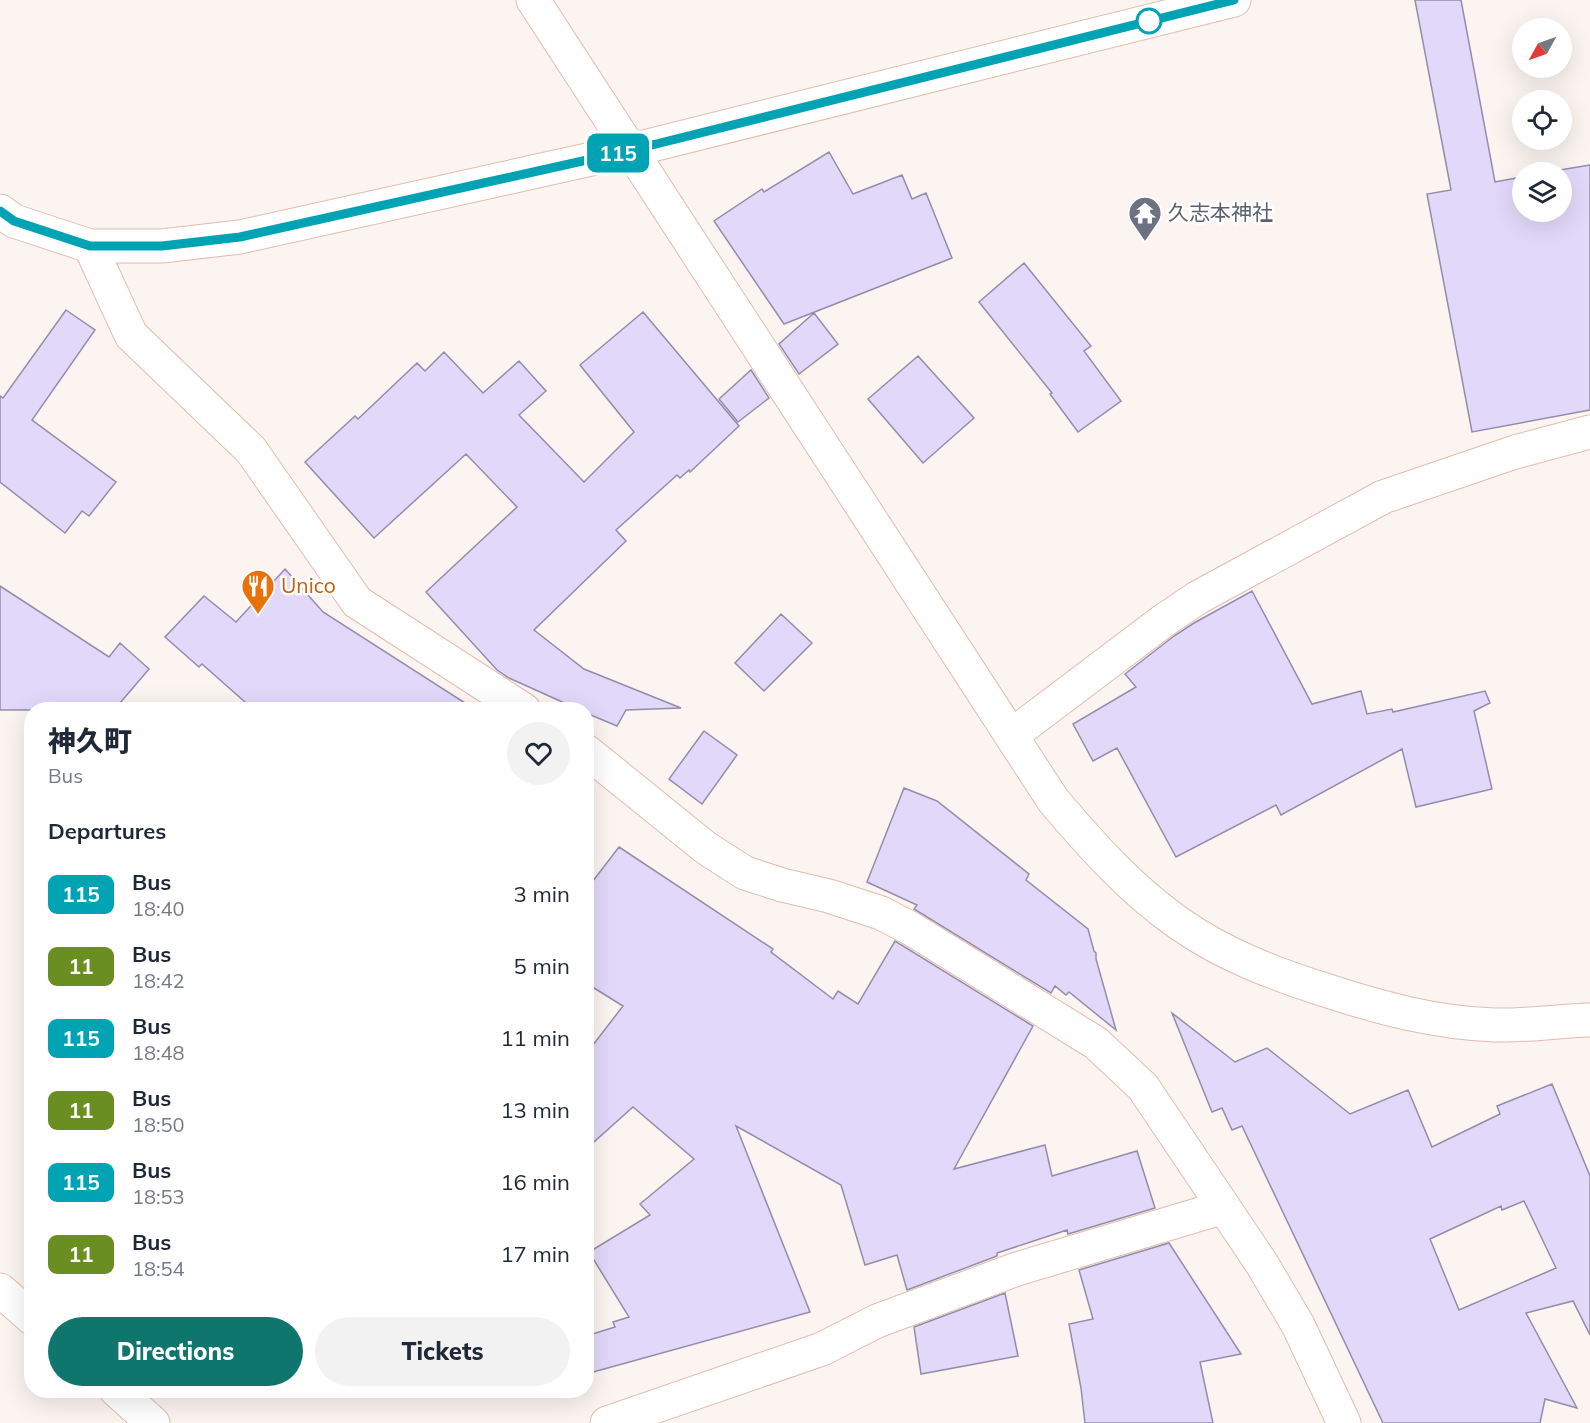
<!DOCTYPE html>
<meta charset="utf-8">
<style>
:root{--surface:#fff;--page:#f2f2f3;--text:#1f2937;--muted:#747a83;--accent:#0f766e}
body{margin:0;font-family:Mulish,"Noto Sans JP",sans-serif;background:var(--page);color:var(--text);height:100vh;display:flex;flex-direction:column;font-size:22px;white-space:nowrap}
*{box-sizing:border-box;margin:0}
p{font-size:20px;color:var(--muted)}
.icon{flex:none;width:33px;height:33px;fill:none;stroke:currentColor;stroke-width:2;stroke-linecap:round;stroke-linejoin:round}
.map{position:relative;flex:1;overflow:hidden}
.details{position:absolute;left:24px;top:702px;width:570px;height:696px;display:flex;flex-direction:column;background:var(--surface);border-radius:24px;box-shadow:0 6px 24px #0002}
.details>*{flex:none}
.badge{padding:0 12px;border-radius:9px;font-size:21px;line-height:39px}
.needle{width:39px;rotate:230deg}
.tools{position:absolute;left:1512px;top:18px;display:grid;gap:12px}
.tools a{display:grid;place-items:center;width:60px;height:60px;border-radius:50%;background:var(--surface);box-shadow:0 6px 24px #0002;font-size:30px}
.map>.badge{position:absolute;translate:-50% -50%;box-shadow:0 0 0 3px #fff}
h2{padding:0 24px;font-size:22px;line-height:54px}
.round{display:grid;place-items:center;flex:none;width:63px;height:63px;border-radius:32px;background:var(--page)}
.headline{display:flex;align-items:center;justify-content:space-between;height:102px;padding:0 24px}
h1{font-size:28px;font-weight:800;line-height:45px}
.action{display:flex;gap:12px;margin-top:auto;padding:12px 24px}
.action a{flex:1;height:69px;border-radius:36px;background:var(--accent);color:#fff;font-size:24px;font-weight:800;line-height:69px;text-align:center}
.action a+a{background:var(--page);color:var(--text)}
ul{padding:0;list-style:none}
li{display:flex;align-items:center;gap:18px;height:72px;padding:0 24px}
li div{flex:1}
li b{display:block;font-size:22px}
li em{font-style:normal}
li .badge{min-width:66px;font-weight:700;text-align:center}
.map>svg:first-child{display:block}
</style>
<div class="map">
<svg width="1590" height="1423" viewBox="0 0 1590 1423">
<rect width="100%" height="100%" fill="#fbf4f1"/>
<path fill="#e2d9fa" stroke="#958cab" stroke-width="1.5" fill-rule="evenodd" d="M 1415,0 L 1461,0 L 1495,182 L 1522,177 L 1522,212 L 1562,212 L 1562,172 L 1548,172 L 1590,165 L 1590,410 L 1472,432 L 1427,194 L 1451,190 Z
M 829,152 L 853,194 L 902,175 L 912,199 L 926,193 L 952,258 L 784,324 L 714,221 L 762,189 L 764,192 Z
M 1024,263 L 1091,346 L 1084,351 L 1121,401 L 1078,432 L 1050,394 L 1052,393 L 979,302 Z
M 66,310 L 95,330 L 32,420 L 116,482 L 89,516 L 82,511 L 65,533 L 0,482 L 0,396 L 3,398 Z
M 643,312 L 739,426 L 690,472 L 689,470 L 680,478 L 677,475 L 616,530 L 626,541 L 534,630 L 584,669 L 681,708 L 626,710 L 617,726 L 586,713 L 586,710 L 580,710 L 509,678 L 497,670 L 426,592 L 517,507 L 466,454 L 374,538 L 305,462 L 355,416 L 358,419 L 417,363 L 425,371 L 444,352 L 483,393 L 519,361 L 546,391 L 519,415 L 584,482 L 634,432 L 580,365 Z
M 814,313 L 838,344 L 799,374 L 779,344 Z
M 918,356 L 974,418 L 923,463 L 868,399 Z
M 751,370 L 769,398 L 738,422 L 719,399 Z
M 285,569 L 323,612 L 476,710 L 254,710 L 202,664 L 199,667 L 165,637 L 204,596 L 236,622 Z
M 0,586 L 109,657 L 120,643 L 149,669 L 114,710 L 0,710 Z
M 1252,591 L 1312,704 L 1361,691 L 1367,714 L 1392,709 L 1393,712 L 1485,691 L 1490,703 L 1474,711 L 1492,789 L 1416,807 L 1402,749 L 1281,815 L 1276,805 L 1176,857 L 1117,748 L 1093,761 L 1073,724 L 1136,687 L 1125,674 L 1174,636 L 1194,623 Z
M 781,614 L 812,643 L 764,691 L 735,663 Z
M 704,731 L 737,755 L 702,804 L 669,779 Z
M 904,788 L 937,801 L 1029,874 L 1026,880 L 1088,929 L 1094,951 L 1096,953 L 1096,959 L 1116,1030 L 1069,992 L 1066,995 L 1055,986 L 1051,993 L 914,909 L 917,905 L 867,882 Z
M 619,847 L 773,949 L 771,952 L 833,999 L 838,991 L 858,1004 L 895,941 L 1033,1026 L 954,1169 L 1045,1145 L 1052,1176 L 1137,1151 L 1155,1208 L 1068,1234 L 1067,1230 L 997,1253 L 997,1256 L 907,1290 L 897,1255 L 865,1265 L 841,1185 L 736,1126 L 810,1312 L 586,1374 L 586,1336 L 615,1327 L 613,1322 L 629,1317 L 589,1252 L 650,1215 L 640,1204 L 694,1159 L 633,1107 L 586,1149 L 586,1054 L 623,1006 L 586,983 L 586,890 Z
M 1172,1013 L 1235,1062 L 1267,1048 L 1350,1114 L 1408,1090 L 1432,1147 L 1500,1114 L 1497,1106 L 1552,1084 L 1590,1176 L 1590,1335 L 1573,1301 L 1526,1313 L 1577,1408 L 1545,1399 L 1540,1423 L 1383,1423 L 1242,1126 L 1232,1130 L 1222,1108 L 1212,1112 ZM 1524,1201 L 1556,1268 L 1459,1310 L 1430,1239 L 1501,1206 L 1502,1210 Z
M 1169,1243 L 1241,1354 L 1200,1362 L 1213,1423 L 1085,1423 L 1081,1388 L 1069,1324 L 1093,1319 L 1079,1270 Z
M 1005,1293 L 1018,1356 L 921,1374 L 914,1327 Z"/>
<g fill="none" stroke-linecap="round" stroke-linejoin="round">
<defs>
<path id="minor" d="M 533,0 L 1053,800 C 1091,845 1131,890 1180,924 C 1224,955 1275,974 1325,990 C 1380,1008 1436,1023 1494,1025 C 1526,1026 1558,1021 1590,1020
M 90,246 L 131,335 L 251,450 L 357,602 L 524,710
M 1012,735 L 1163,621 L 1197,598 L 1383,497 L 1515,452 L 1590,432
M 586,751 L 706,848 L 745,873 L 782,885 L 829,896 L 881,913 L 910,928 L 1096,1043 L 1143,1087 L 1262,1264 L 1298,1325 L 1344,1423
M 0,1290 L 32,1318
M 116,1390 L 153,1423
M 607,1423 L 822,1349 L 877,1321 L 1017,1269 L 1224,1207"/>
<path id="major" d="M 0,211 L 14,221 L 90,246 L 162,246 L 240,237 L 632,150 L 1234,0"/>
</defs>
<use href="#minor" stroke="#e1bdae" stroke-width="35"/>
<use href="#major" stroke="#e1bdae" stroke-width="35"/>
<use href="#minor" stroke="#fff" stroke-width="33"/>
<use href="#major" stroke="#fff" stroke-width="33"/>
</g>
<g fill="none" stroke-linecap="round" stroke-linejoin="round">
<defs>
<path id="line" d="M 0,211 L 14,221 L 90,246 L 162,246 L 240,237 L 632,150 L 1234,0"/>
</defs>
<use href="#line" stroke="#fff" stroke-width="14"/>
<use href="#line" stroke="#00a3b4" stroke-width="9"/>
</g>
<defs>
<symbol id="temple-pin" viewBox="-11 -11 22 30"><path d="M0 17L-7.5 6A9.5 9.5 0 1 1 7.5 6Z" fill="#6b7280" stroke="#fff"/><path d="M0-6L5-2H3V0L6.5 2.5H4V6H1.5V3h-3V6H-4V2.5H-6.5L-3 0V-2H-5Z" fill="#fff"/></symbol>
<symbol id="restaurant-pin" viewBox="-11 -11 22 30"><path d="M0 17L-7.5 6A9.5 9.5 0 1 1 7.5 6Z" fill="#e8710a" stroke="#fff"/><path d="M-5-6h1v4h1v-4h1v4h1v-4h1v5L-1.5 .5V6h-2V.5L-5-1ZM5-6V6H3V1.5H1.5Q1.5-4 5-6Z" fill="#fff"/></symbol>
</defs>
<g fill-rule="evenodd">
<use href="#temple-pin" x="1126" y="194" width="38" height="52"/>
<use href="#restaurant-pin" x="239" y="567" width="38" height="52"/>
</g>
<circle fill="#fff" stroke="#00a3b4" stroke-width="3" cx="1149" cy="21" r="12"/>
<g text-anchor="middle" stroke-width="5" stroke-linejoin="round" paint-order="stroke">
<g font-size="21" fill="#5b616d" stroke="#fff" text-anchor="start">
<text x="1168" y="220">久志本神社</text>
</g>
<g font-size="21" fill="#c56008" stroke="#fff" text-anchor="start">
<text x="281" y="593">Unico</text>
</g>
</g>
</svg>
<div class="tools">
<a><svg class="needle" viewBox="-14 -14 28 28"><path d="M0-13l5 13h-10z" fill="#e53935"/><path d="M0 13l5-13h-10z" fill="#747a83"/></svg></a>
<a><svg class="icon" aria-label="locate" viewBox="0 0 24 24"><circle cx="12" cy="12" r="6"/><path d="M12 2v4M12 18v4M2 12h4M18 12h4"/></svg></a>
<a><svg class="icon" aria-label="layers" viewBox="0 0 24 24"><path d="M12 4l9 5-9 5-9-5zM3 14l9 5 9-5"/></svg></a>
</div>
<b class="badge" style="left:618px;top:153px;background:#00a3b4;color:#fff">115</b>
<section class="details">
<div class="headline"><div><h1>神久町</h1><p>Bus</p></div><a class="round"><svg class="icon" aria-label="heart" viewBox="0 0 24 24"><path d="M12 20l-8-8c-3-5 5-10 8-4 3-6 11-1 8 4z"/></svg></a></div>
<h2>Departures</h2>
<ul>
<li><span class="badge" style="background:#00a3b4;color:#fff">115</span><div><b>Bus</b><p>18:40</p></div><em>3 min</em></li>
<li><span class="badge" style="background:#6b8e23;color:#fff">11</span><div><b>Bus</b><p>18:42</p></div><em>5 min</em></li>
<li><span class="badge" style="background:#00a3b4;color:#fff">115</span><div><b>Bus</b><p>18:48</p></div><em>11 min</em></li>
<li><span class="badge" style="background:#6b8e23;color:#fff">11</span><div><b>Bus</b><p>18:50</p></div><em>13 min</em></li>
<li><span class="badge" style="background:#00a3b4;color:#fff">115</span><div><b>Bus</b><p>18:53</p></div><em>16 min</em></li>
<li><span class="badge" style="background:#6b8e23;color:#fff">11</span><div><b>Bus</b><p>18:54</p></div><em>17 min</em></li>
</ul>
<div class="action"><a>Directions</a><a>Tickets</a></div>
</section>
</div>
